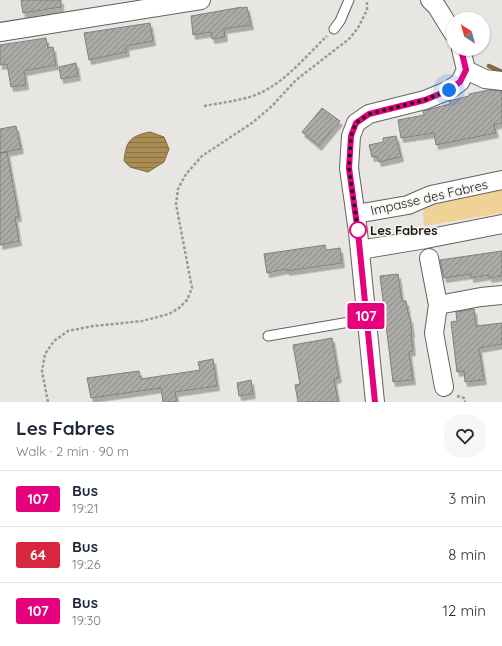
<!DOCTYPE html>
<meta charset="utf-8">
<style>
:root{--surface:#fff;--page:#f6f6f7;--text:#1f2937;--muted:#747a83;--line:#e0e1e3}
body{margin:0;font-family:Quicksand,sans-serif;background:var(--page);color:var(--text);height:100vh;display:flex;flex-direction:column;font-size:15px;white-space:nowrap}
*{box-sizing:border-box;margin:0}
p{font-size:13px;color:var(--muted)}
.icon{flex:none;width:22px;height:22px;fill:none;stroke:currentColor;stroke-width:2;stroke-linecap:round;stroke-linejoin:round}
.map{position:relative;height:402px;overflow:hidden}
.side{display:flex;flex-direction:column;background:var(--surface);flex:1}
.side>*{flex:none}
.badge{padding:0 8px;border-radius:3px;font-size:14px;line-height:26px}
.needle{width:26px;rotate:323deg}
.fabs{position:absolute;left:446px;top:12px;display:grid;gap:8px}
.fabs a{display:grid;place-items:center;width:44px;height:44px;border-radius:50%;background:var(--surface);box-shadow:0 1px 3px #0004;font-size:20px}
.you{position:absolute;width:20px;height:20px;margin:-10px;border:3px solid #fff;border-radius:50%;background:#1a73e8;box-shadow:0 0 0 6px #1a73e833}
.map>.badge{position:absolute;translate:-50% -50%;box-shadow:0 0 0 2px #fff}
.round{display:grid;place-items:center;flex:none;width:42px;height:42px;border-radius:16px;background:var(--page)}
.overview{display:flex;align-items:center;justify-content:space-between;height:68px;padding:0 16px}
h1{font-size:19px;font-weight:700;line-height:30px}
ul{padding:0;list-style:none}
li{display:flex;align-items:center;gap:12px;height:56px;padding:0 16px;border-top:1px solid var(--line)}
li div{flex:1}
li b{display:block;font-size:15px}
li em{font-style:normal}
li .badge{min-width:44px;font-weight:700;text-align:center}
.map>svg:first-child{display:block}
</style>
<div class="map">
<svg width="502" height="402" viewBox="0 0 502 402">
<defs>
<pattern id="water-rules" width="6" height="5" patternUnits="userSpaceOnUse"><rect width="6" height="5" fill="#ab8d54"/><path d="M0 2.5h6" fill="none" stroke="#8a7245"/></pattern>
<pattern id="building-hatch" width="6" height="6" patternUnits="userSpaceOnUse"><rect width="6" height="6" fill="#acaaa7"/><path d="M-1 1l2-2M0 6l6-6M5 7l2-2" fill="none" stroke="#8b8987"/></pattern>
<filter id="shadow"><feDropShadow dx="2.5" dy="4.5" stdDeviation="0" flood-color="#0004"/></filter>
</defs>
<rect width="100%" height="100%" fill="#e8e6e3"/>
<path fill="#f0d196" d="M 502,187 L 502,213 L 424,226 L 423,213 L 426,205 Z"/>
<path fill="url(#water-rules)" stroke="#7f6a42" d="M 150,132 L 164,137 L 169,149 L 164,162 L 148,172 L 130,167 L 124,161 C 126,141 130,136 150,132 Z"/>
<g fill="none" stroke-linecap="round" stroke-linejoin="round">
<path stroke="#7f6a42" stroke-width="4.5" d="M 489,66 L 502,72"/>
</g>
<path fill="url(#building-hatch)" stroke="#82807d" filter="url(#shadow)" d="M 21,0 L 61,0 L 61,7 L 23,13 Z
M 242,7 L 242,8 L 247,7 L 251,25 L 224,29 L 225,37 L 212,39 L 211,32 L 193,35 L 191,16 Z
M 150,23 L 153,41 L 126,46 L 127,52 L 89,60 L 84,33 Z
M 46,38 L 48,48 L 53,47 L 56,65 L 24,71 L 26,85 L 11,87 L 7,64 L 0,65 L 0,45 Z
M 76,63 L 78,76 L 61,79 L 59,67 Z
M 489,90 L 502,91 L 502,123 L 494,125 L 496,133 L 436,145 L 434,133 L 401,138 L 398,120 L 424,115 L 423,111 L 450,104 L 449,101 L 469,96 L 469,94 Z
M 322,108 L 340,121 L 319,146 L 302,132 Z
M 16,126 L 21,149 L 0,153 L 7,152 L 19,217 L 15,217 L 19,241 L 0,245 L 0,129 Z
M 396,136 L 401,157 L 379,162 L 377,156 L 372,157 L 369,145 L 383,142 L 383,138 Z
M 325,245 L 326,250 L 340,248 L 342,263 L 287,271 L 287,269 L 267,273 L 264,254 Z
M 502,251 L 502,276 L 489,278 L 489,275 L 471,278 L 471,274 L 444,278 L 440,260 Z
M 398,274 L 402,301 L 406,301 L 409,318 L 410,318 L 412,333 L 411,333 L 413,351 L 409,352 L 413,380 L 393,382 L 380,276 Z
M 474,309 L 476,326 L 502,323 L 502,344 L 479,348 L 484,380 L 465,382 L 464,371 L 457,372 L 451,322 L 457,321 L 456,312 Z
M 332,338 L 339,378 L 334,379 L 338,402 L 298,402 L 295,385 L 300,384 L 293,345 Z
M 213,359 L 217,386 L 175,392 L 177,402 L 163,402 L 161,388 L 91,398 L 87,378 L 139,371 L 141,379 L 200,370 L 198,362 Z
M 251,380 L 253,394 L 239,396 L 237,383 Z"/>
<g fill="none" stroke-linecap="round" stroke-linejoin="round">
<defs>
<path id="lane" d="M 334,29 L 340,21 L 349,0
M 268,336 L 367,319"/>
<path id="street" d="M 430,0 L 437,7 L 453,33
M 0,32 L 201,0
M 466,70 L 485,79 L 502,81
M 356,214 L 408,205 L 431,195 L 502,180
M 360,250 L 426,239 L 502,224
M 429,258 L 438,305 L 434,333 L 444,387
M 438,305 L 481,297 L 502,295
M 375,402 L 358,232 L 349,168 L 351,136 L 356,123 L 369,114 L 425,100 L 449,90 L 460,82 L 466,70 L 461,49"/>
</defs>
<use href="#lane" stroke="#646260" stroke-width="11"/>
<use href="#street" stroke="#646260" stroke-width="20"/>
<path stroke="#9b9a97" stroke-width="2.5" stroke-dasharray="3 2" stroke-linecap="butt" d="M 204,106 C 220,103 237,101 253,96 C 283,85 304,58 327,36
M 457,396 L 464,398 L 465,402
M 48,402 L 42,371 L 45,354 L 54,341 L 68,331 L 93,326 L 142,321 L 169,314 L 179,308 L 187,300 L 192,288 L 176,204 L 178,189 L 186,174 L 202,156 L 252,123 L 272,106 L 296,80 L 349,39 L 358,28 L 367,10 L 367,0"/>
<use href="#lane" stroke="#fff" stroke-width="9"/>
<use href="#street" stroke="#fff" stroke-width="18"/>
</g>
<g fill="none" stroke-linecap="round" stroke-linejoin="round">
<defs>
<path id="line" d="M 375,402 L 358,232 L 349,168 L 351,136 L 356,123 L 369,114 L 425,100 L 449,90 L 460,82 L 466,70 L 461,49"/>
</defs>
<use href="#line" stroke="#fff" stroke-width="9"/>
<use href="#line" stroke="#e6007e" stroke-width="6"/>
<path stroke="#191817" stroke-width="4" stroke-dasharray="0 7.2" d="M 358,230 L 358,232 L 349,168 L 351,136 L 356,123 L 369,114 L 425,100 L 449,90"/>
</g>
<circle fill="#fff" stroke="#e6007e" stroke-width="2" cx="358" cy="230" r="8"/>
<g text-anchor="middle" stroke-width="3" stroke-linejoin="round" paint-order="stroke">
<g font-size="13" fill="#191817" stroke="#f6f4f0">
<text transform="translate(429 197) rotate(-13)" y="5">Impasse des Fabres</text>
</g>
<g font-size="13" font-weight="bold" fill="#191817" stroke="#f6f4f0" text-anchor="start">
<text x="370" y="235">Les Fabres</text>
</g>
</g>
</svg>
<div class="fabs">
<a><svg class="needle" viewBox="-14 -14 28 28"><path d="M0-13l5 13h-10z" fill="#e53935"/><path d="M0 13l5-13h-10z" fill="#747a83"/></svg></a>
</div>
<div class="you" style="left:449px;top:90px"></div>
<b class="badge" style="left:366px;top:316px;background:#e6007e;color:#fff">107</b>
</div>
<section class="side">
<div class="overview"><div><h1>Les Fabres</h1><p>Walk · 2 min · 90 m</p></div><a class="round"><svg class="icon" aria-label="heart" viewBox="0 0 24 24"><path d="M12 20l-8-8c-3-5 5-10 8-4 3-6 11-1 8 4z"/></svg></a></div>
<ul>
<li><span class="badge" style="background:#e6007e;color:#fff">107</span><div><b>Bus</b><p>19:21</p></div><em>3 min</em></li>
<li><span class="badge" style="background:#d7263d;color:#fff">64</span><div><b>Bus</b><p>19:26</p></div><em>8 min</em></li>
<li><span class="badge" style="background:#e6007e;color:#fff">107</span><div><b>Bus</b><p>19:30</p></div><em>12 min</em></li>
</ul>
</section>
